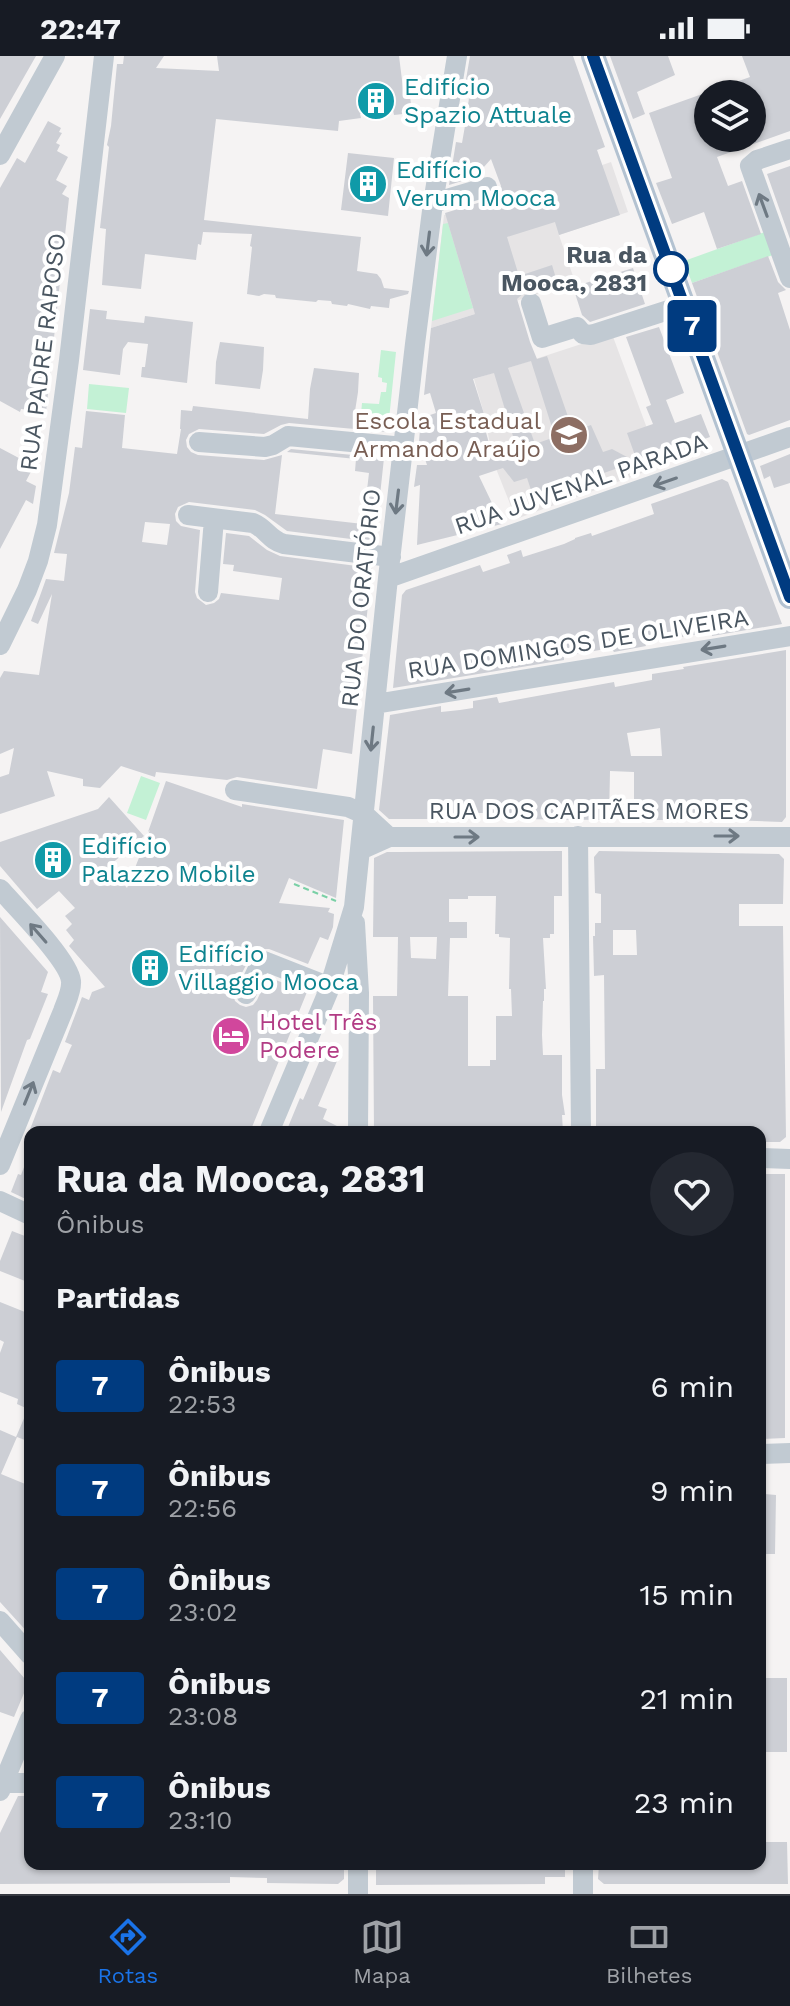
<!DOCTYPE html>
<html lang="pt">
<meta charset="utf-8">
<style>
:root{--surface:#171b24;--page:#242831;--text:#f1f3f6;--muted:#9ea1a6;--line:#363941;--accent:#1a73e8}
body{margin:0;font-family:"Work Sans",sans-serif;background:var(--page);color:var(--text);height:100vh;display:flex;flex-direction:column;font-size:30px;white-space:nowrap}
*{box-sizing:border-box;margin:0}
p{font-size:26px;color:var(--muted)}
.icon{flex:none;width:44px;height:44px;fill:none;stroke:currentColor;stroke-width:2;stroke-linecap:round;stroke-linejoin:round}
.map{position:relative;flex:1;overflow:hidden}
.details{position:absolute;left:24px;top:1070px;width:742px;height:744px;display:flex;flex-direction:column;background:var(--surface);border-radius:16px;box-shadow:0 2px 6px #0004}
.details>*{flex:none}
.badge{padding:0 16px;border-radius:6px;font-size:28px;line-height:52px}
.tools{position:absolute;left:694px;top:24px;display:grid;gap:16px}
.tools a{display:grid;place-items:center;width:72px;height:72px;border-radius:50%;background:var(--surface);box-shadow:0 2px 6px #0004;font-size:40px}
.map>.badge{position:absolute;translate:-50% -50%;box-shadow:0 0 0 4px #fff}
h2{padding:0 32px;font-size:30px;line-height:72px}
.round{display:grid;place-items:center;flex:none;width:84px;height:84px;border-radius:42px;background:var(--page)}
.overview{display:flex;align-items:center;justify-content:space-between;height:136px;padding:0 32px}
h1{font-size:38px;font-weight:700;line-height:60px}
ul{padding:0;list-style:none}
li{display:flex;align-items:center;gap:24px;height:104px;padding:0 32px}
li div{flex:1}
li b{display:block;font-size:30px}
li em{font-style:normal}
li .badge{min-width:88px;font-weight:700;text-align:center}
.status{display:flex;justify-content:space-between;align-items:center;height:56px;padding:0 40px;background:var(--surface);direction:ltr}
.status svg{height:22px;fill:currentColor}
.dock{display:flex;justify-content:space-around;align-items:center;height:112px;border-top:2px solid var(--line);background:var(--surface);font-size:22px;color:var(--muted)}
.dock a{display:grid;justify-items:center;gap:4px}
.dock .active{color:var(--accent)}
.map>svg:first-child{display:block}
</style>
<div class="status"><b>22:47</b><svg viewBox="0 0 49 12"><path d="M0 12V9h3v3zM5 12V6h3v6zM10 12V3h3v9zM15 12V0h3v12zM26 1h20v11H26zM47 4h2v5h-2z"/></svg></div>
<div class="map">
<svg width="790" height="1838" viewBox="0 0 790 1838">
<rect width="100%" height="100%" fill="#f5f3f3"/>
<path fill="#e6e4e5" d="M 611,106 L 628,156 L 559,179 L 575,226 L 431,272 L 444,159 L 535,132 Z
M 612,278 L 661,410 L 516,463 L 493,405 L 485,361 L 474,323 Z"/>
<path fill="#c3f1d5" d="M 448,167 L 473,252 L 432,265 L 443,168 Z
M 765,176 L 773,199 L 692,227 L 684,205 Z
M 381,294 L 396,296 L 388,373 L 360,369 L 362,347 L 379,348 L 381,336 L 386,336 L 387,327 L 382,326 L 382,322 L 378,321 Z
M 89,328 L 129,332 L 126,357 L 87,353 Z
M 141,720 L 160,727 L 146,764 L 127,757 Z"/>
<path fill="#cdcfd5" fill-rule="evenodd" d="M 0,0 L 36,0 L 0,63 Z
M 124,0 L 164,0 L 156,12 L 219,15 L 217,0 L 399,0 L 403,32 L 409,32 L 412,57 L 394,59 L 393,54 L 360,58 L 361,62 L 339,65 L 338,75 L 216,63 L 204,164 L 361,181 L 357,215 L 377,218 L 381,223 L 384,232 L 409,235 L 408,238 L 390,243 L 389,252 L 371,250 L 370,253 L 348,248 L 347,250 L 332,248 L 331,245 L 318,244 L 316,246 L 276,242 L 275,239 L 264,238 L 259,240 L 247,238 L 252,191 L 250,190 L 252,178 L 203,176 L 201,189 L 198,188 L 196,204 L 145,198 L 141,233 L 102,229 L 106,173 L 100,172 L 109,91 L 107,89 L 111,70 L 117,8 L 123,8 Z
M 470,0 L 573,0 L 605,91 L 597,94 L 620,159 L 559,179 L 555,166 L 507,181 L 519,220 L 552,209 L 558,229 L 538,236 L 526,235 L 517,243 L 530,286 L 537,303 L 547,300 L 573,375 L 591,369 L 603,396 L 612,393 L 627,401 L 618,412 L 556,434 L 555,439 L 535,446 L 527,422 L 514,426 L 503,412 L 479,420 L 502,468 L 417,489 L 420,429 L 414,431 L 417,409 L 427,409 L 419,385 L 421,362 L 436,357 L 430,337 L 424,339 L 431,272 L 475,258 L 445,157 L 491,143 L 497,139 L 501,130 L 491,103 L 475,121 L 449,129 L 456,86 L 462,87 L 466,64 L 469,42 L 463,41 ZM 531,305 L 555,381 L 535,388 L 508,312 ZM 494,317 L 516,390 L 492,398 L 482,362 L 485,361 L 473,323 Z
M 610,0 L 668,0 L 675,19 L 637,36 L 645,58 L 633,63 Z
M 742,0 L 790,0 L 790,75 L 717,101 L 728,130 L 742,125 L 761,178 L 717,193 L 704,156 L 672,168 L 656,127 L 672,122 L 649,57 L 750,21 ZM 708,38 L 752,38 L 752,82 L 708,82 Z
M 48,65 L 61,72 L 59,76 L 62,77 L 56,87 L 60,89 L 57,95 L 68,101 L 56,124 L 67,130 L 62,138 L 69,142 L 46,356 L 21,353 L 20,356 L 0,345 L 0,132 L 17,102 L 25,107 Z
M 348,97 L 394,102 L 388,160 L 341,154 Z
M 790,110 L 790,183 L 767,118 Z
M 768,200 L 778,226 L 786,234 L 778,237 L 790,274 L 790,364 L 749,379 L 747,378 L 692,227 Z
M 633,212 L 645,248 L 590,266 L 582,259 L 573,231 Z
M 90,253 L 107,255 L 106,263 L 144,267 L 145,260 L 193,266 L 187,327 L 141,321 L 142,311 L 145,311 L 148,288 L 128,286 L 123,293 L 120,319 L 83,314 Z
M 659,271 L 684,337 L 666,344 L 675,367 L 701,358 L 710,381 L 693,387 L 691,382 L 650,396 L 651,400 L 637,405 L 627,377 L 653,368 L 646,351 L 651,349 L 626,281 Z
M 220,286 L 264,291 L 263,314 L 260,333 L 215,328 L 216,306 Z
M 314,312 L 359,317 L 358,336 L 353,368 L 388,373 L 387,376 L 289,367 L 281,369 L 264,378 L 199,373 L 189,378 L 186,384 L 187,391 L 191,396 L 198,399 L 264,404 L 282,399 L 275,458 L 363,468 L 369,417 L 355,415 L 356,403 L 287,396 L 291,393 L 384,402 L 375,486 L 287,475 L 265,459 L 255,454 L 189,446 L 178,451 L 175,458 L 176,465 L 181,470 L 200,474 L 195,536 L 197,542 L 206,549 L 214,547 L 219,543 L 221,537 L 279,544 L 282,522 L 233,515 L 234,509 L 223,508 L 226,477 L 249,480 L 267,494 L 280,500 L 372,512 L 352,698 L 323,693 L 317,733 L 237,721 L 227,724 L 156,716 L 155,721 L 121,710 L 100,732 L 83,730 L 83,723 L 47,715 L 55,740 L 0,758 L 0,721 L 9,718 L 14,692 L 0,698 L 0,622 L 4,615 L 39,619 L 52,538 L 38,568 L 31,565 L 46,523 L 64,525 L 67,498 L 54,497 L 69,437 L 75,391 L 82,392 L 86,355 L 125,359 L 122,392 L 177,398 L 181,373 L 180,373 L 181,354 L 192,355 L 193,350 L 308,363 L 310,333 ZM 145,466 L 170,468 L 167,489 L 142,486 Z
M 0,392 L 34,410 L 26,425 L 36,430 L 33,448 L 26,444 L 0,493 Z
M 790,398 L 790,427 L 774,432 L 770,420 L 764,423 L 760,410 Z
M 722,423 L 728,426 L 782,568 L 712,580 L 712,576 L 645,587 L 646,590 L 614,596 L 611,592 L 594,595 L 564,600 L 564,604 L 393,632 L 402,539 L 406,534 L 480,509 L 483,516 L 510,507 L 507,499 L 521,494 L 523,501 L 564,488 L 575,483 L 575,482 L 591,477 L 592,480 L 654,458 L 651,448 Z
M 786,594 L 786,761 L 782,766 L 728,764 L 729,758 L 704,758 L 704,764 L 634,764 L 634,716 L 610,715 L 609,764 L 497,763 L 497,757 L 466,757 L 466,763 L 389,763 L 379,754 L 390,659 L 441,650 L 441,656 L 460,654 L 473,652 L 473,645 L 497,641 L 499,647 L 614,626 L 615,631 L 652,624 L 652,618 L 684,613 L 683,611 ZM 660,672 L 662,700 L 631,700 L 627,677 Z
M 166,725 L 242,751 L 242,748 L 344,764 L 336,842 L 289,822 L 279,847 L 330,852 L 328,856 L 334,858 L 333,871 L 328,884 L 320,881 L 308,908 L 269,893 L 260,893 L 253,896 L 234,932 L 233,938 L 235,945 L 240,949 L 246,951 L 253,949 L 257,944 L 268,921 L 307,936 L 250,1076 L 110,1076 L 99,1072 L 98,1076 L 29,1076 L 53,1014 L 60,1017 L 70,993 L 72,989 L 65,986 L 82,941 L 89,944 L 92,936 L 105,931 L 69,890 L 74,884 L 66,874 L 72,868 L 65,860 L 75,852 L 59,835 L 37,853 L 0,810 L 0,786 L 98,753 L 109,741 L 144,780 L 109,810 L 127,832 L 150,774 L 148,776 Z
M 562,795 L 562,840 L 554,840 L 554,878 L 550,878 L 550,882 L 543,882 L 546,933 L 544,933 L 544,945 L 543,945 L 542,979 L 543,999 L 562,999 L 562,1039 L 565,1059 L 562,1059 L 563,1076 L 374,1076 L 373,940 L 397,940 L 398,881 L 373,881 L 374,802 L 387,796 L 399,796 ZM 468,840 L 496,840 L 495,878 L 499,878 L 499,881 L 510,882 L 509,933 L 511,933 L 512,960 L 496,960 L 496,1004 L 490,1004 L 490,1010 L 468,1010 L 468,940 L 448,940 L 450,882 L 467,882 L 467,866 L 449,866 L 449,843 L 468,843 ZM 410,881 L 437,881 L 436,903 L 411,902 Z
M 599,795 L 779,798 L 784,803 L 783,848 L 739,848 L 739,870 L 783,870 L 786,1081 L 780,1086 L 760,1086 L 760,1076 L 596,1076 L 596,1013 L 605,1013 L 604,919 L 594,920 L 593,880 L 595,880 L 595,867 L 601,867 L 601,838 L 595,837 L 594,801 ZM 613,874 L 636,874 L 637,899 L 613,899 Z
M 0,861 L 48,916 L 41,936 L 48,938 L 30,983 L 27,984 L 1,1056 Z
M 325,992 L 340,998 L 318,1050 L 327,1053 L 323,1063 L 345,1074 L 345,1076 L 286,1076 L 300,1042 L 303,1044 Z
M 29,1098 L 30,1098 L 30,1145 L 11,1136 L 18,1118 L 21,1119 Z
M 760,1118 L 785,1118 L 785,1382 L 760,1383 Z
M 12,1175 L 30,1182 L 30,1227 L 0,1215 L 0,1205 Z
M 0,1246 L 30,1258 L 30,1386 L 17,1381 L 1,1418 L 30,1430 L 30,1579 L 0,1546 L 0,1374 L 16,1381 L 28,1353 L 17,1348 L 18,1343 L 0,1336 L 0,1297 L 4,1286 L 0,1284 Z
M 765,1438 L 776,1439 L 775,1498 L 764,1498 L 764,1494 L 760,1494 L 760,1442 L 765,1442 Z
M 0,1594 L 25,1623 L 27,1630 L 14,1661 L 0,1656 Z
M 760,1622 L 787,1622 L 787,1696 L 760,1696 Z
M 18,1740 L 30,1740 L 30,1808 L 344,1808 L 344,1823 L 338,1828 L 267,1827 L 267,1822 L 230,1821 L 230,1827 L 0,1828 L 0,1777 Z
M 760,1786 L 787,1786 L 788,1828 L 604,1828 L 598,1823 L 599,1808 L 760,1808 Z
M 376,1808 L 565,1808 L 565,1821 L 545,1821 L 545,1828 L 376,1829 Z"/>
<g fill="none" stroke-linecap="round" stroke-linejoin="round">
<path stroke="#7ad0a6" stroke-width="2" stroke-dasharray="6 4" stroke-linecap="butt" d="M 294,828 L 336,845"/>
<path stroke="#c1cad2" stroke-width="20" d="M 790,93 L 757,104 L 750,110 L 790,222
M 0,99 L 55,0
M 433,147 L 487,131
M 531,247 L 542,282 L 577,271 L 583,278 L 591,279 L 684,249
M 199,386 L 265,391 L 273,389 L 288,380 L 404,391
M 188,459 L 253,467 C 267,473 269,484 284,488 L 391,501
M 388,522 L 790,381
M 208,536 L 214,463
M 0,589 L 27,534 L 38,505 L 47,469 L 69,304 L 104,0
M 375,648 L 790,580
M 235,734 L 348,751 L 364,758 L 389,781
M 578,780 L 581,1076
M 360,794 L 389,781 L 790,781
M 0,833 C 16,851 69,904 71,925 C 72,935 66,946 63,955 L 0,1109
M 355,867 L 359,937 L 358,1076
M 246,938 L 261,906 L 264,905 L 330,931
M 269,1076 L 328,936 L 354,851 L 388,522 L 415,288 L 433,147 L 457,0
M 760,1102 L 790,1103
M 0,1145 L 30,1159
M 760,1398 L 790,1397
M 0,1565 L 30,1599
M 3,1727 L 30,1727
M 0,1735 L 30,1663
M 358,1808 L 358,1838
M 583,1808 L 583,1838"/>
<path stroke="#b3c2d1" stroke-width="24" d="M 593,0 L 790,541"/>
</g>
<defs><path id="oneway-shaft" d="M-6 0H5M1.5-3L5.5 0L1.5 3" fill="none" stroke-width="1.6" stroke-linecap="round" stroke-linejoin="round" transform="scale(2)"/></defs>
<g stroke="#6e7983">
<use href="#oneway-shaft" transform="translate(763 149) rotate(-110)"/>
<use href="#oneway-shaft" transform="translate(428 188) rotate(97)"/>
<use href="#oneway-shaft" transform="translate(665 426) rotate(161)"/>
<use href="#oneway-shaft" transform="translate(397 446) rotate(97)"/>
<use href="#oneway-shaft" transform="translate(713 592) rotate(171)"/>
<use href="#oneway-shaft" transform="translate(457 635) rotate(171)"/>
<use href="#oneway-shaft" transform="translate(372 683) rotate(96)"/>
<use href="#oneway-shaft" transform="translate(727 780)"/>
<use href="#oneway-shaft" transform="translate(467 781)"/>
<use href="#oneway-shaft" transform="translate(38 877) rotate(-131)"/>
<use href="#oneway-shaft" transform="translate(29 1037) rotate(-68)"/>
</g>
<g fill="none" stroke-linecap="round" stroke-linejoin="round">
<defs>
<path id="line" d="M 593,0 L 790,541"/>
</defs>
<use href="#line" stroke="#fff" stroke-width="18"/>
<use href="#line" stroke="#003b80" stroke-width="12"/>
</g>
<defs>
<symbol id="building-disc" viewBox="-11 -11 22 22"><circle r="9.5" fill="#0f9aa8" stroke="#fff"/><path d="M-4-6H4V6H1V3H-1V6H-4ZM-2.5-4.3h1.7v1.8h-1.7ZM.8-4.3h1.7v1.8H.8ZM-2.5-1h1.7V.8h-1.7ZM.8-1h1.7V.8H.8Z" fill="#fff"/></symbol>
<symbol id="school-disc" viewBox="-11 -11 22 22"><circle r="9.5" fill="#8d6e63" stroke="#fff"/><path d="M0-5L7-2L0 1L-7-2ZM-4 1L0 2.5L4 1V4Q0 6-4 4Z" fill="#fff"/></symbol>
<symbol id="hotel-disc" viewBox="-11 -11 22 22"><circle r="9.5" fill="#d1479c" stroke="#fff"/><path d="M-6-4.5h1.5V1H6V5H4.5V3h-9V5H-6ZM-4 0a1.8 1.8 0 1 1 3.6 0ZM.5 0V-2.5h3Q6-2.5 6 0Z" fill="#fff"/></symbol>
</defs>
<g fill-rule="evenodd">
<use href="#building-disc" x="354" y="23" width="44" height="44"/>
<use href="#building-disc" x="346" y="106" width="44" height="44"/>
<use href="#school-disc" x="547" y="357" width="44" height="44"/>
<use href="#building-disc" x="31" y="782" width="44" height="44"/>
<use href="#building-disc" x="128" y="890" width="44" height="44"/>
<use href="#hotel-disc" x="209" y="958" width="44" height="44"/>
</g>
<circle fill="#fff" stroke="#003b80" stroke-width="4" cx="671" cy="213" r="16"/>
<g text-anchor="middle" stroke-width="8" stroke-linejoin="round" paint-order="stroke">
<g font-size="24" fill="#0d838f" stroke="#fff" text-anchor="start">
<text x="404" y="39">Edifício<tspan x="404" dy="28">Spazio Attuale</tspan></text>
<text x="396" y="122">Edifício<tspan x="396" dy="28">Verum Mooca</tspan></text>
<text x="81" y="798">Edifício<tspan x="81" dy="28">Palazzo Mobile</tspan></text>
<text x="178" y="906">Edifício<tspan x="178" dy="28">Villaggio Mooca</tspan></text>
</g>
<g font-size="24" font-weight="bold" fill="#4a5661" stroke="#fff" text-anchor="end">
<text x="647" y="207">Rua da<tspan x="647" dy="28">Mooca, 2831</tspan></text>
</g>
<g font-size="24" fill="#4a5661" stroke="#fff">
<text transform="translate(43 296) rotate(-83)" y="8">RUA PADRE RAPOSO</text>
<text transform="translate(581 428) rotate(-19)" y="8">RUA JUVENAL PARADA</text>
<text transform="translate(361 542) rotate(-84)" y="8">RUA DO ORATÓRIO</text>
<text transform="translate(578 588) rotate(-9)" y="8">RUA DOMINGOS DE OLIVEIRA</text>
<text x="589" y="763">RUA DOS CAPITÃES MORES</text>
</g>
<g font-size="24" fill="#785e54" stroke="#fff" text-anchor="end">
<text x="541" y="373">Escola Estadual<tspan x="541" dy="28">Armando Araújo</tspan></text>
</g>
<g font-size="24" fill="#b23c85" stroke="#fff" text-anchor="start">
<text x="259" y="974">Hotel Três<tspan x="259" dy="28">Podere</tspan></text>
</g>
</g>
</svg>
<div class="tools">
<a><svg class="icon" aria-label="layers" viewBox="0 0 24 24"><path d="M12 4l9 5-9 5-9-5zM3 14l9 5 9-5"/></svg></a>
</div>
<b class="badge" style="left:692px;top:270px;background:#003b80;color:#fff">7</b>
<section class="details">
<div class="overview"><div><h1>Rua da Mooca, 2831</h1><p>Ônibus</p></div><a class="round"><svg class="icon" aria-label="heart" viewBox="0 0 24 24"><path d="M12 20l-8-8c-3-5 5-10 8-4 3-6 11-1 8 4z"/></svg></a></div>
<h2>Partidas</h2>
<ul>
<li><span class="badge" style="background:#003b80;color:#fff">7</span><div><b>Ônibus</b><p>22:53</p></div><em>6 min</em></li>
<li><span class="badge" style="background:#003b80;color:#fff">7</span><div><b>Ônibus</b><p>22:56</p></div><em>9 min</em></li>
<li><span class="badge" style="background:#003b80;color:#fff">7</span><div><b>Ônibus</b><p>23:02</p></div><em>15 min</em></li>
<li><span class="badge" style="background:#003b80;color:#fff">7</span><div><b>Ônibus</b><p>23:08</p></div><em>21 min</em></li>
<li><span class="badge" style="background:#003b80;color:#fff">7</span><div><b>Ônibus</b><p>23:10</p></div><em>23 min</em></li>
</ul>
</section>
</div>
<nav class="dock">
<a class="active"><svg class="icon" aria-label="directions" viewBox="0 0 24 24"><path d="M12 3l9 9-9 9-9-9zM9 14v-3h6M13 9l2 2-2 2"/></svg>Rotas</a>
<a><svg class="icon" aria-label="map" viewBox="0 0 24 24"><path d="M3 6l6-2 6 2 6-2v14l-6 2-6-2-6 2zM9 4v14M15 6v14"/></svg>Mapa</a>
<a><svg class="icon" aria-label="tickets" viewBox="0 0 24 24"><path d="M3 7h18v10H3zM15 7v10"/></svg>Bilhetes</a>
</nav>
